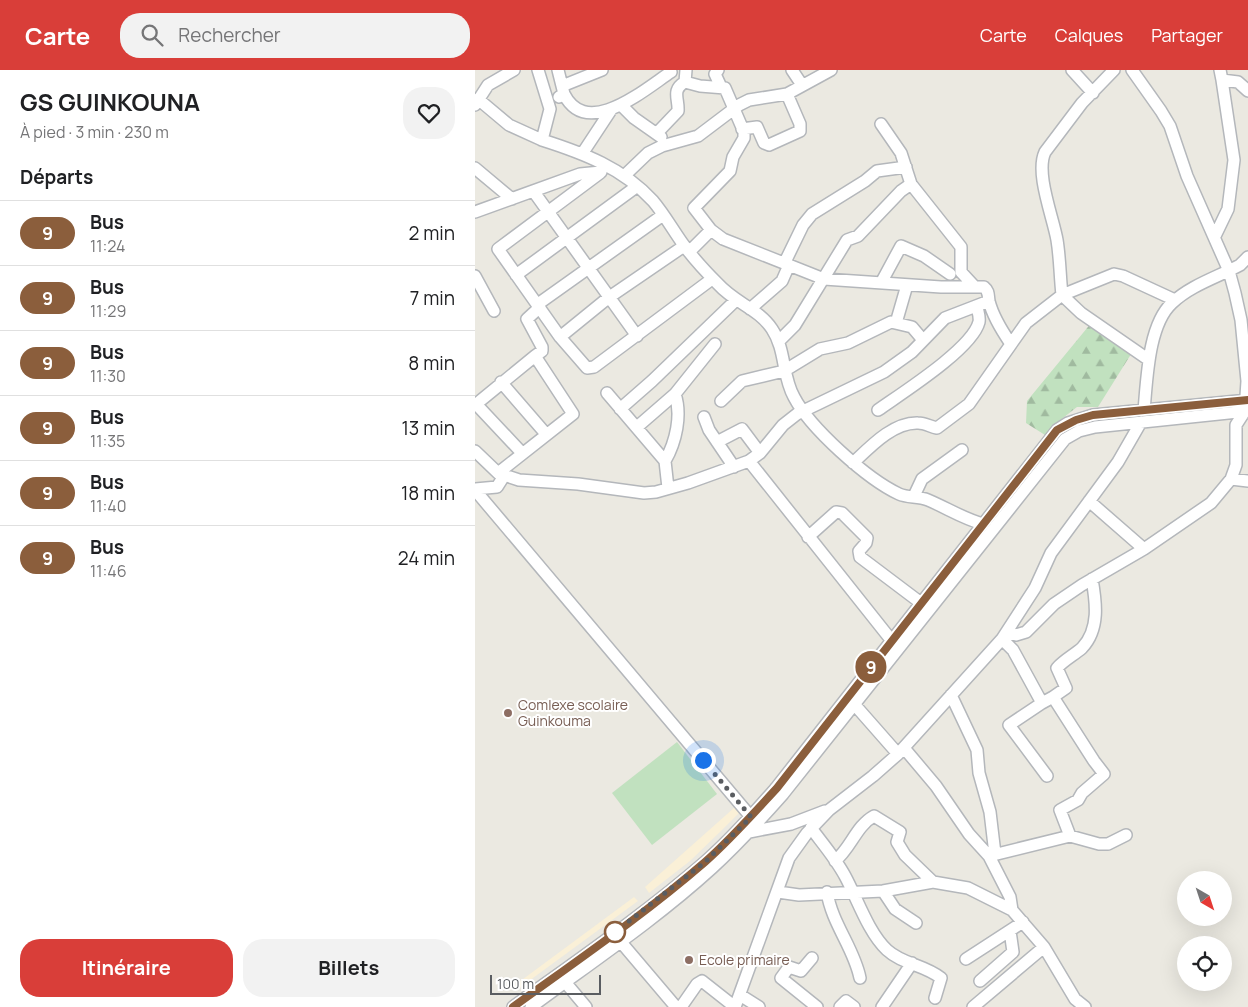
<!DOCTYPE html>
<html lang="fr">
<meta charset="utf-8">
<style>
:root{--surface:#fff;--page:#f2f2f2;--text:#202124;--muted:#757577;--line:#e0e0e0;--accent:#d93e39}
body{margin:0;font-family:Manrope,sans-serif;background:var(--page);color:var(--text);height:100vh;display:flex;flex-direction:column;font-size:19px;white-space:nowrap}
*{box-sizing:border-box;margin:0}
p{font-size:16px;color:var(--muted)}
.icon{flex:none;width:28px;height:28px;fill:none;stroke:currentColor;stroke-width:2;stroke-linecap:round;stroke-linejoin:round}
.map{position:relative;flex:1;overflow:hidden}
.side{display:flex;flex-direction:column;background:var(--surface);width:475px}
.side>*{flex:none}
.badge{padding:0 10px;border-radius:16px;font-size:18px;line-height:32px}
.needle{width:32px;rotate:141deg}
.buttons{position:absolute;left:702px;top:801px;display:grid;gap:10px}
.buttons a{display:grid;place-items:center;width:55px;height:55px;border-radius:50%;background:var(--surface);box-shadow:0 5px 20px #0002;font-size:25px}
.scale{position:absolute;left:15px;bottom:12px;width:111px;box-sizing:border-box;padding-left:5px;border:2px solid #5a5d61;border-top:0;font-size:14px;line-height:18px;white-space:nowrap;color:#5a5d61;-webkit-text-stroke:4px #fff;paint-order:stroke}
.you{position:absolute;width:25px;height:25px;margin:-12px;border:4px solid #fff;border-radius:50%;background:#1a73e8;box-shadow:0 0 0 8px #1a73e833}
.map>.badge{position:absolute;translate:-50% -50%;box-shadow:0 0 0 2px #fff}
h2{padding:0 20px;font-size:19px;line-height:45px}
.round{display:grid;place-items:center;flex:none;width:52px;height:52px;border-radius:20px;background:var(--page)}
.headline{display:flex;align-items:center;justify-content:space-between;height:85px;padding:0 20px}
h1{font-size:24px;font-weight:700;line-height:38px}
.cta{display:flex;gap:10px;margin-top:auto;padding:10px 20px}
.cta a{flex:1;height:58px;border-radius:20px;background:var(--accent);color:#fff;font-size:20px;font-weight:700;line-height:58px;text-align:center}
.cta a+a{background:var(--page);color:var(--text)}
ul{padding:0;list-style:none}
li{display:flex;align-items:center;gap:15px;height:65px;padding:0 20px;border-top:1px solid var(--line)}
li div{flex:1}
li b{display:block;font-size:19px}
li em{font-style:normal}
li .badge{min-width:55px;font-weight:700;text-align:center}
header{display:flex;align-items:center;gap:30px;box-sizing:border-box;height:70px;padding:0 25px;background:var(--accent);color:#fff}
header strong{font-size:24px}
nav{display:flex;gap:28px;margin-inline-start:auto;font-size:18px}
.search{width:350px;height:45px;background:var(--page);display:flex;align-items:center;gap:12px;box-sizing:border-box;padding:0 18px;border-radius:20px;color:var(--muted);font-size:19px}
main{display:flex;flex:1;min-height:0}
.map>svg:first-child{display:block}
</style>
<header>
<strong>Carte</strong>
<div class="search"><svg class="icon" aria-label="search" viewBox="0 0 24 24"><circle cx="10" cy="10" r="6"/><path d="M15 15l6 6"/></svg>Rechercher</div>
<nav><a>Carte</a><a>Calques</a><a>Partager</a></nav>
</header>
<main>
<section class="side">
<div class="headline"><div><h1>GS GUINKOUNA</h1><p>À pied · 3 min · 230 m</p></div><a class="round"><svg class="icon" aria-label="heart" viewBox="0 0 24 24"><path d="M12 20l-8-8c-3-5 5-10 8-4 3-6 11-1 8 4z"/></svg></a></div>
<h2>Départs</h2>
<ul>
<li><span class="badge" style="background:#8b5e3c;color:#fff">9</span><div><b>Bus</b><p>11:24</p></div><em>2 min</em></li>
<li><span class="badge" style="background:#8b5e3c;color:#fff">9</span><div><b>Bus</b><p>11:29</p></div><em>7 min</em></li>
<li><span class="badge" style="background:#8b5e3c;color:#fff">9</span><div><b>Bus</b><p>11:30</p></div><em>8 min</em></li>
<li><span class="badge" style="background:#8b5e3c;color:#fff">9</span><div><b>Bus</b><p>11:35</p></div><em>13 min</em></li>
<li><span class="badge" style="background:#8b5e3c;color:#fff">9</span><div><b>Bus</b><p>11:40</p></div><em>18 min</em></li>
<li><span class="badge" style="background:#8b5e3c;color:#fff">9</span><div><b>Bus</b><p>11:46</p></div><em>24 min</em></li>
</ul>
<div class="cta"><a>Itinéraire</a><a>Billets</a></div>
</section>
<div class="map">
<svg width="773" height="937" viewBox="0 0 773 937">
<defs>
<pattern id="forest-firs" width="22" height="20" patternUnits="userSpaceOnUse" patternTransform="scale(1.25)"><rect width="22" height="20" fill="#c1e1bf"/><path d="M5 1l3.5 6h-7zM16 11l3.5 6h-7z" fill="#a0ba9f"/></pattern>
</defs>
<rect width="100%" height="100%" fill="#ebe9e1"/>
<path fill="#faf0d7" d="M 260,737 L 265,742 L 245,762 L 215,791 L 174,823 L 170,817 Z
M 159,827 L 163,831 L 43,919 L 40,915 Z"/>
<path fill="url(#forest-firs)" d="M 617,252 L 658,281 L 623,337 L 602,337 L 584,351 L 570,365 L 551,353 L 552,331 Z"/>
<path fill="#c1e1bf" d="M 202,672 L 242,724 L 177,775 L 137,723 Z"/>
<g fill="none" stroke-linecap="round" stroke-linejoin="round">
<defs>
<path id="minor" d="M 63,0 L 75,39 L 67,70 C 108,83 148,98 178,131 C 189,144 198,160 208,174 C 218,188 231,202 243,214 C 260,233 284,239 297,259 C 311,280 307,306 319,327 C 335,358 392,409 424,424 C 433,428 443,426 453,430 C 472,438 489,449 508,454
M 83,0 L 87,16
M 211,0 L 210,12 L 225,16 L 250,18 L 269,62 L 269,68 L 258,87 L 255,101 L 219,138 L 236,160 L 248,169 L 349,209 L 466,217 L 509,217 C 514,221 513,225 514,231 C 518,247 527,261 536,274
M 243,0 L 240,4 L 246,17
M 317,0 L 327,15
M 597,0 L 618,23
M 639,0 L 607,33 L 570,82 C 560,103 578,147 582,170 C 585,188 585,207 587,225 L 606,243 L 674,290
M 657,0 L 686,41 L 695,56 L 712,106 L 754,201 L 760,223 L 766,250 L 772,311 L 770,341 L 761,355 L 761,395 L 756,409
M 745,0 L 747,10 L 763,12 L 773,21
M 89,24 C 112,70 170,19 196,2
M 84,27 L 89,24 L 87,16 L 127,0
M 3,29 L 34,55 L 67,70
M 0,35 L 13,15 L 39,0
M 146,35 L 159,48 L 186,67
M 406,54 L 426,83 L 436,114 L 486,177 L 486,202 L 499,216
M 267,59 L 282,57 L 289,73 L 294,75 L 325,61 L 325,54 L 312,24
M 182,63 L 203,41 C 204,29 196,20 210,12
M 107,84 L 136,40
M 0,98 L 37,129
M 125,103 L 23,179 L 85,267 L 112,298 L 119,297 L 237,209
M 149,106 L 173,83 L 187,76 L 223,66 L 264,35 L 274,30 L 312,24 L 356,0
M 59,122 L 162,266
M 0,142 L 105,104 L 126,102
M 740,166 L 753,139 L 759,90 L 747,10
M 214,182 L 236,160
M 310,192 L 328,155 L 337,144 L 390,111 L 402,101 L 431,97
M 41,205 L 161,117
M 0,206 L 19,241
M 406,213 L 426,176 L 449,186 L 475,204
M 63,234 L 188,145
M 275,239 L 307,211 L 314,195
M 421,253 L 432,215
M 85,267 L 133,228 L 209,176
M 304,271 L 320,255 L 372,170 L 383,166 L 426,121 L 436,114
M 60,286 L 67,281 L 67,277 L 52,249 L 65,237
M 26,312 L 71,364
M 132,323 L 190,391 L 193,418
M 246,331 L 267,311 L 309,301 L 345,279 L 373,273 L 416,252 L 437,257 L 448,270
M 1,334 L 47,383
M 0,335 L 60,286 L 98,344 L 23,403
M 145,339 L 177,311 L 260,231
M 403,340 C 427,323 497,279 504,252 C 505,247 503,242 502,237
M 669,340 C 672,310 673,255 697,233 C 716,215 743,207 765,195 L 773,187
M 229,347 L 234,360 L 259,397
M 162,357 L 200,324 L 240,274
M 242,372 L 267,359 L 285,383
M 0,381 L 23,403 L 44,410 L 103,414 L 169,423 L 181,422 L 213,413 L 274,391 L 285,383 L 308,355 L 322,344 L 409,302 L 437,282 L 470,248 L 514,231
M 190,391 C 201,372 207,345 200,324
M 274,391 L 417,571
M 378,393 C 395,377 418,352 443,353 C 450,353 456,357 462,358 L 494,334 L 551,253 L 587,225 L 639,204 L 648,206 L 700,230
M 0,419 L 22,417 L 29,406
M 0,420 L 276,747
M 439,426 L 447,409 L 487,380
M 614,431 L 669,479
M 333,467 L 361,442 L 367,443 L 392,468 L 391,473 L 384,481 L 385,487 L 446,533
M 532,563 L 541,565 L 551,562 L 579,534 L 607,515 L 669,479 L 736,433 L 756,409 L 773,411
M 527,569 L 538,580 L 567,633 L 534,655 L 572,706
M 476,625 L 502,680 L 504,703 L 515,742 L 520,784
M 578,627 L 591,618 L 582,598 C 589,590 599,585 607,578 C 625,559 621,532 617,509
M 567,633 L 578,627 L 619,691 L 629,704 L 607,723 L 603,730 L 585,740 L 595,766
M 379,634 L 423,684
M 429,678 L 461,716 L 494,764 L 514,786 L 535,827 L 537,840 L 569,877 L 600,929 L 610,937
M 336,758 C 348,774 361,789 370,806 C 382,828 393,862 412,880 C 427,894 450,895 466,908 L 460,928
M 274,762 L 316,754 L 350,741
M 514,786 L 595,766 L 624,774 L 633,774 L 651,765
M 360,791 C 376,778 381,756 399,746 L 425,762 L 422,772 L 430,785 L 458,812
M 408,821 L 420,839 L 441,853
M 303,822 L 324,825 L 408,821 L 458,812 L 493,818 L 537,840
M 352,822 C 357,854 379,878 385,908
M 145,871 L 201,937
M 337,888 L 326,901 L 314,897 L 306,908 L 342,937
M 491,889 L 548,852
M 505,911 L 538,882 L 535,861
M 90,912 L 111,937
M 265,925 L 284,937
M 38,937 C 103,890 170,844 230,792 C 256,769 278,744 301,718 L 582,360 L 593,353 L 618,345 L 773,330
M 56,937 C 117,892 181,849 237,798 C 262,775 285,750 308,724 L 590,369 L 604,361 L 620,357 L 773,341
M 206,937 L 222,914 L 227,911 L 260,937
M 260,937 L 314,788 L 332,763 L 354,740 L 398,706 L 423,684 L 527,569 L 560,518 L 576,483 L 643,392 L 666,352
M 365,937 L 371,931 L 379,937
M 407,937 L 437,893
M 498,937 L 569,877"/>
</defs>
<use href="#minor" stroke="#b4b7bb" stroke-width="14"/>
<use href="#minor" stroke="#fff" stroke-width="11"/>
</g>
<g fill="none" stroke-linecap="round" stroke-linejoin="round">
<defs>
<path id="line" d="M 38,937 C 103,890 170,844 230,792 C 256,769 278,744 302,718 L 582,360 L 601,350 L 618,345 L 773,330"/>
</defs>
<use href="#line" stroke="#fff" stroke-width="11"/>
<use href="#line" stroke="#8b5e3c" stroke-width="8"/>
<path stroke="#5a5d61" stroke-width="5" stroke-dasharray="0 9" d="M 140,862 L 230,792 L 276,747 L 228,690"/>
</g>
<g fill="#8d6e63" stroke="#fff" stroke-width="2">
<circle cx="33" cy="643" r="5"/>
<circle cx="214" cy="890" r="5"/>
</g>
<circle fill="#fff" stroke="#8b5e3c" stroke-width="2.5" cx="140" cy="862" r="10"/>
<g text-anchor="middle" stroke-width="4" stroke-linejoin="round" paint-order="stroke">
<g font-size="14" fill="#785e54" stroke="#fff" text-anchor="start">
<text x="43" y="640">Comlexe scolaire<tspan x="43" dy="16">Guinkouma</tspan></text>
<text x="224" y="895">Ecole primaire</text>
</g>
</g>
</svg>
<div class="buttons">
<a><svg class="needle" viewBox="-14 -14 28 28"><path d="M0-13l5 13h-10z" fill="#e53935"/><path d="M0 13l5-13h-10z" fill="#757577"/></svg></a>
<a><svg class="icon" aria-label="locate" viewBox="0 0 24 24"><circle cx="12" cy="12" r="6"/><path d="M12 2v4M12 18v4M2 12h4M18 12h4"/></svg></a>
</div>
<div class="scale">100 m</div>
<div class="you" style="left:228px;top:690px"></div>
<b class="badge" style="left:396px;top:597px;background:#8b5e3c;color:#fff">9</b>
</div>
</main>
